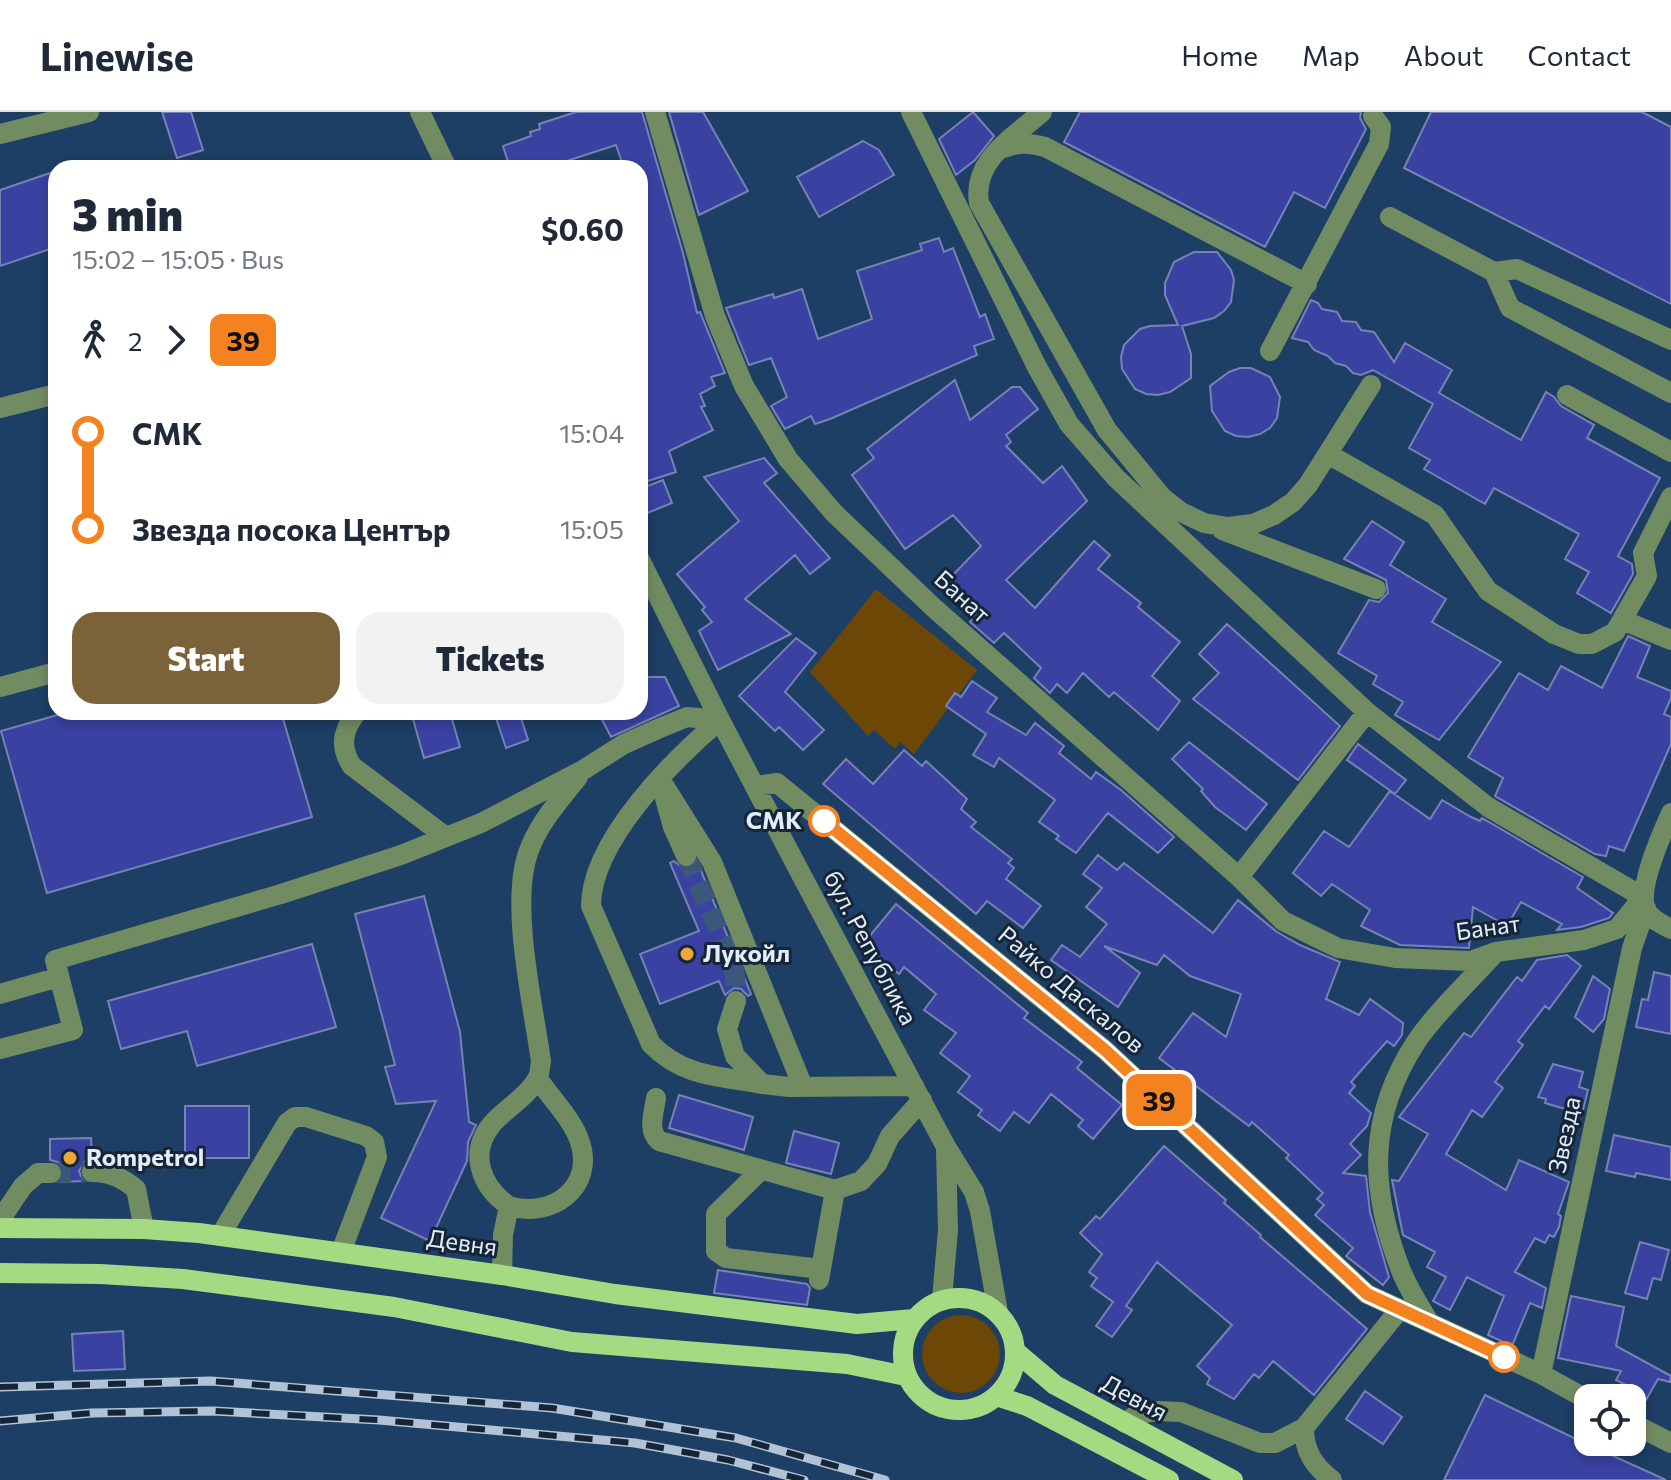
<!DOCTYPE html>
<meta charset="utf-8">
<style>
:root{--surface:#fff;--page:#f2f2f3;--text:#1f2937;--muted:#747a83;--line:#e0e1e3;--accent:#7c6239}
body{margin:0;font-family:Commissioner,sans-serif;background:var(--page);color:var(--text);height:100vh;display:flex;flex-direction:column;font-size:30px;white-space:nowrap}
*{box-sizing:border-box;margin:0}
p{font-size:26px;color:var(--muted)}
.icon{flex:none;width:44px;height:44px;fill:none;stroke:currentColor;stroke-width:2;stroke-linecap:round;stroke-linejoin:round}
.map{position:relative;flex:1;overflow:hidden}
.side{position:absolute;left:48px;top:48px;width:600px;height:560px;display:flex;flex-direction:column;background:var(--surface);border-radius:24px;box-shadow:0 4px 12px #0003}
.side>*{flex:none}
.badge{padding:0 16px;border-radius:12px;font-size:28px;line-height:52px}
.fabs{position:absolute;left:1574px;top:1272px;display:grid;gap:16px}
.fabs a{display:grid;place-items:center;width:72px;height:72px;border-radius:16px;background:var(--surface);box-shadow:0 4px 12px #0003;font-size:40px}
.map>.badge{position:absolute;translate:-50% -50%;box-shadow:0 0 0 4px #fff}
.legs{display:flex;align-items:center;gap:12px;height:88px;padding:0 24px;font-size:26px}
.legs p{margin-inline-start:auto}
.summary{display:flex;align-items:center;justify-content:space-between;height:136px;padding:0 24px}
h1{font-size:44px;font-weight:800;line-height:60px}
.action{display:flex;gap:16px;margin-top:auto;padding:16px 24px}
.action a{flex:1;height:92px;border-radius:24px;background:var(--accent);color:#fff;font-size:32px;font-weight:800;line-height:92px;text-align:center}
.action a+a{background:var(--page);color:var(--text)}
ul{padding:0 24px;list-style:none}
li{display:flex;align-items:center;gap:28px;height:96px;font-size:30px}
li i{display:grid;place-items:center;width:12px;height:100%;margin:0 10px;background:currentColor}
li i::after{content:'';width:20px;height:20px;margin:-10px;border:6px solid;border-radius:50%;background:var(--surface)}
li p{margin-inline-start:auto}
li:first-child i{background:linear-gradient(#0000 50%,currentColor 0)}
li:last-child i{background:linear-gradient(currentColor 50%,#0000 0)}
header{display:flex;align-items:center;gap:48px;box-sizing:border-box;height:112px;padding:0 40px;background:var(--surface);border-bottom:2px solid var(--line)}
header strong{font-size:38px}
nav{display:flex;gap:44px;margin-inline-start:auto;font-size:28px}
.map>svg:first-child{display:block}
</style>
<header>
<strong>Linewise</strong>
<nav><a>Home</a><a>Map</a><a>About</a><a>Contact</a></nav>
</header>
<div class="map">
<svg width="1671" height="1368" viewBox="0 0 1671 1368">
<rect width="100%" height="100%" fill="#1d3e65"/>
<path fill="#6c4705" d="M 876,477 L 977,558 L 914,642 L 900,630 L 895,637 L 874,618 L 868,624 L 810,560 Z
M922 1242a39 39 0 1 1 78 0a39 39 0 1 1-78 0Z"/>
<path fill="#3942a1" stroke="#7782b5" stroke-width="2" d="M 162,0 L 191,0 L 203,38 L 177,46 Z
M 576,0 L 642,0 L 683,141 L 697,201 L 700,200 L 725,261 L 711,265 L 715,274 L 700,282 L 705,294 L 701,295 L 713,318 L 669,339 L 676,360 L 648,369 L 640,346 L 640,56 L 624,56 L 616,33 L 545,56 L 510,56 L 503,34 L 531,24 L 530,20 L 540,17 L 539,12 Z
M 669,0 L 703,0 L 748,79 L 699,103 Z
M 973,0 L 994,24 L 975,48 L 956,63 L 939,27 Z
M 1080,0 L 1361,0 L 1360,6 L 1366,17 L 1325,96 L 1294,80 L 1265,135 L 1064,30 Z
M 1431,0 L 1642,0 L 1671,15 L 1671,192 L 1404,56 Z
M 863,29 L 879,38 L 894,63 L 819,105 L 797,65 Z
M 56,59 L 56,135 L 0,154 L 0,78 Z
M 939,126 L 944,140 L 953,136 L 980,205 L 985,202 L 994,227 L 974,234 L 977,243 L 830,307 L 815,312 L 811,304 L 785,317 L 771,294 L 787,285 L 771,246 L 749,253 L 726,196 L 773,182 L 774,186 L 802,177 L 818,227 L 872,207 L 857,159 L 922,138 L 920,132 Z
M 1194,140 L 1217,140 L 1231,158 L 1234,168 L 1231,190 L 1224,199 L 1214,206 L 1182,214 L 1191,242 L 1191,266 L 1170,280 L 1158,283 L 1146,282 L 1135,277 L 1122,257 L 1121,245 L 1124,233 L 1140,217 L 1150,214 L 1178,213 L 1165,183 L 1165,171 L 1174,150 Z
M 1311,188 L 1318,191 L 1322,197 L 1337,200 L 1342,209 L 1356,210 L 1361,218 L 1374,220 L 1394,250 L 1405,231 L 1452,258 L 1439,281 L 1521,328 L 1546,280 L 1554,285 L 1561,294 L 1594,313 L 1587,326 L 1660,366 L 1618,444 L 1632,452 L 1633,462 L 1611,501 L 1577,481 L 1589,460 L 1565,447 L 1579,422 L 1494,376 L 1485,392 L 1424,357 L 1430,348 L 1409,336 L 1433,292 L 1373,258 L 1361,263 L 1353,261 L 1346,254 L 1335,251 L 1328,244 L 1314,238 L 1308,230 L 1292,226 Z
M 1240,256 L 1251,256 L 1270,265 L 1280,285 L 1277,306 L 1270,316 L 1260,322 L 1248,325 L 1236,324 L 1225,319 L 1212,299 L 1210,274 L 1229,260 Z
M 955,268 L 970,308 L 1012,275 L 1020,275 L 1038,297 L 1006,323 L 1011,330 L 1006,334 L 1043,371 L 1062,354 L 1087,389 L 1006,468 L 1035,496 L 1094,429 L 1110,443 L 1098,457 L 1141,491 L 1138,495 L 1180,530 L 1152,564 L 1180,589 L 1158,618 L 1114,580 L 1109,585 L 1083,561 L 1067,581 L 1057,572 L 1050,581 L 1034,566 L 1041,556 L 1004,521 L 994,531 L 970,510 L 980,498 L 948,468 L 981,434 L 953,403 L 905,437 L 852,363 L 874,346 L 867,337 Z
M 764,346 L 777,361 L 764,371 L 830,446 L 810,462 L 795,443 L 745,487 L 791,522 L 718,558 L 699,519 L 712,510 L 702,498 L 705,495 L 677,462 L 739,409 L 704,365 Z
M 663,368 L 672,391 L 640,404 L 640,377 Z
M 1372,409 L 1404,430 L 1390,453 L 1446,487 L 1432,510 L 1501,550 L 1439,628 L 1395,603 L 1403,590 L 1373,572 L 1377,564 L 1338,541 L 1369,488 L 1379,490 L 1388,481 L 1386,468 L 1344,447 Z
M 1227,512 L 1340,614 L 1298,668 L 1193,587 L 1219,561 L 1199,542 Z
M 1628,524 L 1650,534 L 1637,565 L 1671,579 L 1671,586 L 1664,602 L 1671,605 L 1671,632 L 1624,739 L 1609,734 L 1606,744 L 1595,742 L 1495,684 L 1503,666 L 1468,645 L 1519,561 L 1548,578 L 1561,554 L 1602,576 Z
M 796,526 L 816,541 L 785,580 L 824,618 L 803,638 L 779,615 L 775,619 L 739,584 Z
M 649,565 L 665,565 L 679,594 L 611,625 L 598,600 L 640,600 L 640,569 Z
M 972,569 L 997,586 L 987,600 L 1026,623 L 1035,611 L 1064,634 L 1059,641 L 1091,667 L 1096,660 L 1121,678 L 1174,725 L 1158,741 L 1108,701 L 1076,741 L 1056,727 L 1059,724 L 1039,710 L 1055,688 L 999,646 L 994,655 L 973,643 L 986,622 L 946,594 L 955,581 L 961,585 Z
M 68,600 L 281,600 L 312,705 L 47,781 L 1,619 Z
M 411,600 L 450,600 L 460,635 L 424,646 Z
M 494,600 L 519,600 L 528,628 L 506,636 Z
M 1189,630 L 1267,692 L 1246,718 L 1215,695 L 1201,679 L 1203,677 L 1172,647 Z
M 1358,632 L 1406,668 L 1395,682 L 1347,648 Z
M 904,638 L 922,654 L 926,649 L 967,687 L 961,697 L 976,710 L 971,715 L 1012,747 L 1008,751 L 1014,756 L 1006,767 L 1041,794 L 1023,816 L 987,789 L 976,802 L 823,672 L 846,647 L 873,672 Z
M 1390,679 L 1430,707 L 1442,688 L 1471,705 L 1480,709 L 1482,706 L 1583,765 L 1577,776 L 1613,801 L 1609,806 L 1581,815 L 1557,818 L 1562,812 L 1521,790 L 1507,814 L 1473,795 L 1469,836 L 1400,833 L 1361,814 L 1370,798 L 1332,772 L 1321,784 L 1293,761 L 1324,719 L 1349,735 Z
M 1098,743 L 1117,758 L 1124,751 L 1213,821 L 1238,788 L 1277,820 L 1300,833 L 1340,850 L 1326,887 L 1359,903 L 1370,887 L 1403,911 L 1402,923 L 1394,934 L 1387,929 L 1351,970 L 1355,974 L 1349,981 L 1371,1001 L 1367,1014 L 1350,1032 L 1361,1043 L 1343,1061 L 1366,1064 L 1370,1100 L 1389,1165 L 1383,1173 L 1346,1144 L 1353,1136 L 1315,1103 L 1324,1093 L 1317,1087 L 1323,1081 L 1286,1046 L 1289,1043 L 1252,1010 L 1249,1014 L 1159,946 L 1193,901 L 1226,925 L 1241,882 L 1190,864 L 1164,843 L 1157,853 L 1104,834 L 1140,861 L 1118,895 L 1051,848 L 1062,833 L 1080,845 L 1107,812 L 1086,795 L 1102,776 L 1083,762 Z
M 674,749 L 684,757 L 692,755 L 697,751 L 700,756 L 751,882 L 748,884 L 741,877 L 734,876 L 725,883 L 719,869 L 660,892 L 640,842 L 699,819 L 670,751 Z
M 424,784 L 460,920 L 469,1010 L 476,1013 L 468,1030 L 467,1049 L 430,1129 L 381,1106 L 436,989 L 396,992 L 385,955 L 395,953 L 355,802 Z
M 896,792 L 1028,901 L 1024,906 L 1082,950 L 1077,956 L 1122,993 L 1093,1027 L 1078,1014 L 1083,1008 L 1051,982 L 1029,1011 L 1014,1000 L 1000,1019 L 978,1003 L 982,998 L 958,980 L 970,964 L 940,941 L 956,921 L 924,898 L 936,882 L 904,855 L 899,862 L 863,832 Z
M 312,832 L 336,915 L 197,954 L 187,919 L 121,937 L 108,889 Z
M 1567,843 L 1581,854 L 1549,897 L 1545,894 L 1518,929 L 1523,933 L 1495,970 L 1503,976 L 1482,1005 L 1472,998 L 1446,1042 L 1506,1078 L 1519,1048 L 1569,1070 L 1558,1102 L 1561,1104 L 1559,1115 L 1554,1125 L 1549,1123 L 1545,1131 L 1535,1126 L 1515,1160 L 1546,1176 L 1542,1196 L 1530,1191 L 1512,1234 L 1488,1223 L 1504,1184 L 1467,1165 L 1450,1198 L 1433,1189 L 1446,1165 L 1427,1155 L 1435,1140 L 1403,1123 L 1392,1068 L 1399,1069 L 1428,1022 L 1399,1005 L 1464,921 L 1471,925 L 1517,865 L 1522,869 L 1537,848 Z
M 1654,860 L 1671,864 L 1671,922 L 1636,915 L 1642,887 L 1648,888 Z
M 1593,864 L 1610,877 L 1604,907 L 1593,920 L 1575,905 Z
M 1553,952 L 1583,960 L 1579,975 L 1588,978 L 1582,1002 L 1545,991 L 1546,987 L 1538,985 Z
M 679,983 L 753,1005 L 744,1038 L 669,1016 Z
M 185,994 L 249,994 L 249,1046 L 185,1046 Z
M 794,1019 L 839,1031 L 831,1062 L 786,1051 Z
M 1614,1023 L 1671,1035 L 1671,1068 L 1636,1061 L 1635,1065 L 1606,1059 Z
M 91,1026 L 92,1047 L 85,1049 L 79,1059 L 83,1069 L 60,1070 L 64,1060 L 58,1050 L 50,1048 L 50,1027 Z
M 1164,1034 L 1226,1088 L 1224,1091 L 1261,1123 L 1260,1125 L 1367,1217 L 1314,1283 L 1273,1249 L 1259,1266 L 1254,1262 L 1234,1287 L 1207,1272 L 1210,1266 L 1197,1254 L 1232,1213 L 1157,1150 L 1126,1194 L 1132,1198 L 1112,1225 L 1096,1214 L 1113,1190 L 1091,1174 L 1097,1166 L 1089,1160 L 1102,1142 L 1080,1121 L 1096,1104 L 1100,1107 Z
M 1640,1130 L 1669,1138 L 1661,1168 L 1653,1166 L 1647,1187 L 1625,1181 Z
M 718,1158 L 807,1172 L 810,1176 L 807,1193 L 714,1181 Z
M 1571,1184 L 1624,1195 L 1616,1234 L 1671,1264 L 1670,1270 L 1658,1267 L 1642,1295 L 1632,1290 L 1632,1286 L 1623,1285 L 1626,1273 L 1616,1268 L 1621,1259 L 1558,1246 Z
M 123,1219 L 125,1257 L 74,1259 L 72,1222 Z
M 1365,1279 L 1402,1305 L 1383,1332 L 1346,1307 Z
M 1485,1283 L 1578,1328 L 1666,1368 L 1444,1368 Z"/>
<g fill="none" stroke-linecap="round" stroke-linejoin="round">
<path stroke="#3b587c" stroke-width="20" stroke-dasharray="20 10" stroke-linecap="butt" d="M 686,744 L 730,844 L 735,863 L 736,889
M 51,1061 L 92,1060"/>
<path stroke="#728c62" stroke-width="20" d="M 420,0 L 447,56
M 655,0 L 715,204 L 744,274 L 788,347 L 834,401 L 934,496 L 1239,765 L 1283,809 L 1338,836 L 1395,846 L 1471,849 L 1496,840 L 1584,828 L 1617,817 L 1643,785 L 1488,695 L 1367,600 L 1116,366 L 1069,312 L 1037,255 L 911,0
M 1042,0 C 1013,26 972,48 979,91 L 1107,318 L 1162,385 L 1181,400 L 1204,411 L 1228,415 L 1253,412 L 1274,403 L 1293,390 L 1308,373 L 1371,273
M 0,22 L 89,0
M 1004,36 C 1019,30 1030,31 1045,35 L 1307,172
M 1390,105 L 1494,160 L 1510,196 L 1671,281
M 1494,160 L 1517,157 L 1671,228
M 1270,239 L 1379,32 L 1381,15 L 1373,4
M 1567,283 L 1671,340
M 0,296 L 56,282
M 1328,342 L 1435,403 L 1488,479 L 1554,522 L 1579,532 L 1592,532 L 1615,520 L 1622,508 L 1671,528
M 1222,418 L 1376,477
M 640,448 L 720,608 L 803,766 L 945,1033 L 974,1080 L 980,1099 L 998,1200
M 1622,508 L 1647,464 L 1643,441 L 1671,385
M 0,575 L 56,560
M 357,600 C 343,617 339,635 352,654 L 446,725
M 720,608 C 673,648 591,729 591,794 L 651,932 C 683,965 719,964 762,972
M 660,667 L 712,750 L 803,975
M 755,674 L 777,671 L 1105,938 L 1367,1182 L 1541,1262 L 1588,1288
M 665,686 L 673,715 L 686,744
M 1671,701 C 1662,721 1637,777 1646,798 C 1651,808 1662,812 1671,817
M 1239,765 L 1367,600
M 0,882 L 59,865
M 736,889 L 727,917 L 735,944 L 762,972 L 789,975 L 914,974
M 0,937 L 73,918 L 55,848 L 281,782 L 401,743 L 481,711 L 583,658 L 624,632 L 660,616 L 687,605 L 720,608
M 656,986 C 654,1001 647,1018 659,1029 L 835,1078 L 861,1069 L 877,1052 L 890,1024 L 922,988
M 761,1058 L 716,1102 L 716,1139 L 726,1146 L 821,1157
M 92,1060 C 109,1059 124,1067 136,1077 L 144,1117
M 509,1094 C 551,1107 595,1076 580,1030 C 573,1008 551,986 538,967
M 0,1108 L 23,1074 L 38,1061 L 51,1061
M 220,1124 L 287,1011 L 295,1005 L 306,1005 L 366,1024 L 374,1030 L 377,1045 L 341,1140
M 502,1163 L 503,1123 L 509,1094 C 481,1075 468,1041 492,1012 C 505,997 527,985 537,967 C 540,963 540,954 541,949 C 533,893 510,793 528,741 C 538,712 559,689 578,665
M 819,1168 L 835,1078
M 942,1187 L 948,1118 L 946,1037
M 1429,1210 C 1419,1193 1407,1175 1400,1156 C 1369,1075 1368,1004 1416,930 C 1436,900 1469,870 1493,843
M 1541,1262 L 1632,836 L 1646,796
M 1125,1311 L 1137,1302 L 1157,1299 L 1181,1300 L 1260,1331 L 1275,1331 L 1304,1316 L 1400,1197
M 1632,1311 L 1671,1331
M 1304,1316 C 1304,1339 1314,1354 1332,1368"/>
<path stroke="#a4da82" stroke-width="20" d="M 0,1116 L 144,1117 L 199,1121 L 502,1163 L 615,1182 L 857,1212 L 914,1207
M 0,1161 L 100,1162 L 183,1167 L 394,1195 L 572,1230 L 847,1252 L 906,1264
M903 1242a56 56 0 1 1 112 0a56 56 0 1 1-112 0Z
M 1016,1240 L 1055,1273 L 1233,1368
M 996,1284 L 1027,1294 L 1169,1368"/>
<defs>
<path id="rail" d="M 0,1275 L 211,1269 L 552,1296 L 736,1326 L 885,1368
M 0,1309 L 92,1301 L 214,1299 L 379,1308 L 635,1331 L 728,1348 L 804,1368"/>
</defs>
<use href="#rail" stroke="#b2c2d7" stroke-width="9"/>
<use href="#rail" stroke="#162536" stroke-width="6" stroke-dasharray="18" stroke-linecap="butt"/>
</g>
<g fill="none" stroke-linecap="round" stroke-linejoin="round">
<defs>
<path id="line-1" d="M 824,709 L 1105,938 L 1367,1182 L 1504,1245"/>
</defs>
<use href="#line-1" stroke="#fff" stroke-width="18"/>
<use href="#line-1" stroke="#f58220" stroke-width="12"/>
</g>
<g fill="#fff" stroke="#f58220" stroke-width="4">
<circle cx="824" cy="709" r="14"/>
<circle cx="1504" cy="1245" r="14"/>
</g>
<g fill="#eda83b" stroke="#162536" stroke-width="3">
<circle cx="687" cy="842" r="8"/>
<circle cx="70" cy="1046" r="8"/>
</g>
<g text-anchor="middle" stroke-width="6" stroke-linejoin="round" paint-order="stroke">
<g font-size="24" fill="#e2edfc" stroke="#162536">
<text transform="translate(962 485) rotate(42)" y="8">Банат</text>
<text transform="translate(1488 816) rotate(-8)" y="8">Банат</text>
<text transform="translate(870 836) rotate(62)" y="8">бул. Република</text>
<text transform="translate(1071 878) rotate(40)" y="8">Райко Даскалов</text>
<text transform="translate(1565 1023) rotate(-78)" y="8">Звезда</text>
<text transform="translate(462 1131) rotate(8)" y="8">Девня</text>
<text transform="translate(1134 1286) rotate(28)" y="8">Девня</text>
</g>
<g font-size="24" font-weight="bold" fill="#e2edfc" stroke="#162536" text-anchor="end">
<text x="802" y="717">СМК</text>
</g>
<g font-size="24" font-weight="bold" fill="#e2edfc" stroke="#162536" text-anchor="start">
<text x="703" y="850">Лукойл</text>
<text x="86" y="1054">Rompetrol</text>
</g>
</g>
</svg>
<div class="fabs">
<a><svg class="icon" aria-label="locate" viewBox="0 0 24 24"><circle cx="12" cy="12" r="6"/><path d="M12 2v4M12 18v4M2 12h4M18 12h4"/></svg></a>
</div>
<b class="badge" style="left:1159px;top:988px;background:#f58220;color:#111">39</b>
<section class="side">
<div class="summary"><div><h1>3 min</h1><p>15:02 – 15:05 · Bus</p></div><b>$0.60</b></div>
<div class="legs"><svg class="icon" aria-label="walk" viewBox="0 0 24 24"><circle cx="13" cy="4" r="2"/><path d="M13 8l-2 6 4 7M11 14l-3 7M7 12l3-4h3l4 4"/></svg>2<svg class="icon" aria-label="forward" viewBox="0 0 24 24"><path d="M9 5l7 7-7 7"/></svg><b class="badge" style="background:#f58220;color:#111">39</b></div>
<ul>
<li><i style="color:#f58220"></i><b>СМК</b><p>15:04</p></li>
<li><i style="color:#f58220"></i><b>Звезда посока Център</b><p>15:05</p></li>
</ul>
<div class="action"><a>Start</a><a>Tickets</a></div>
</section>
</div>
